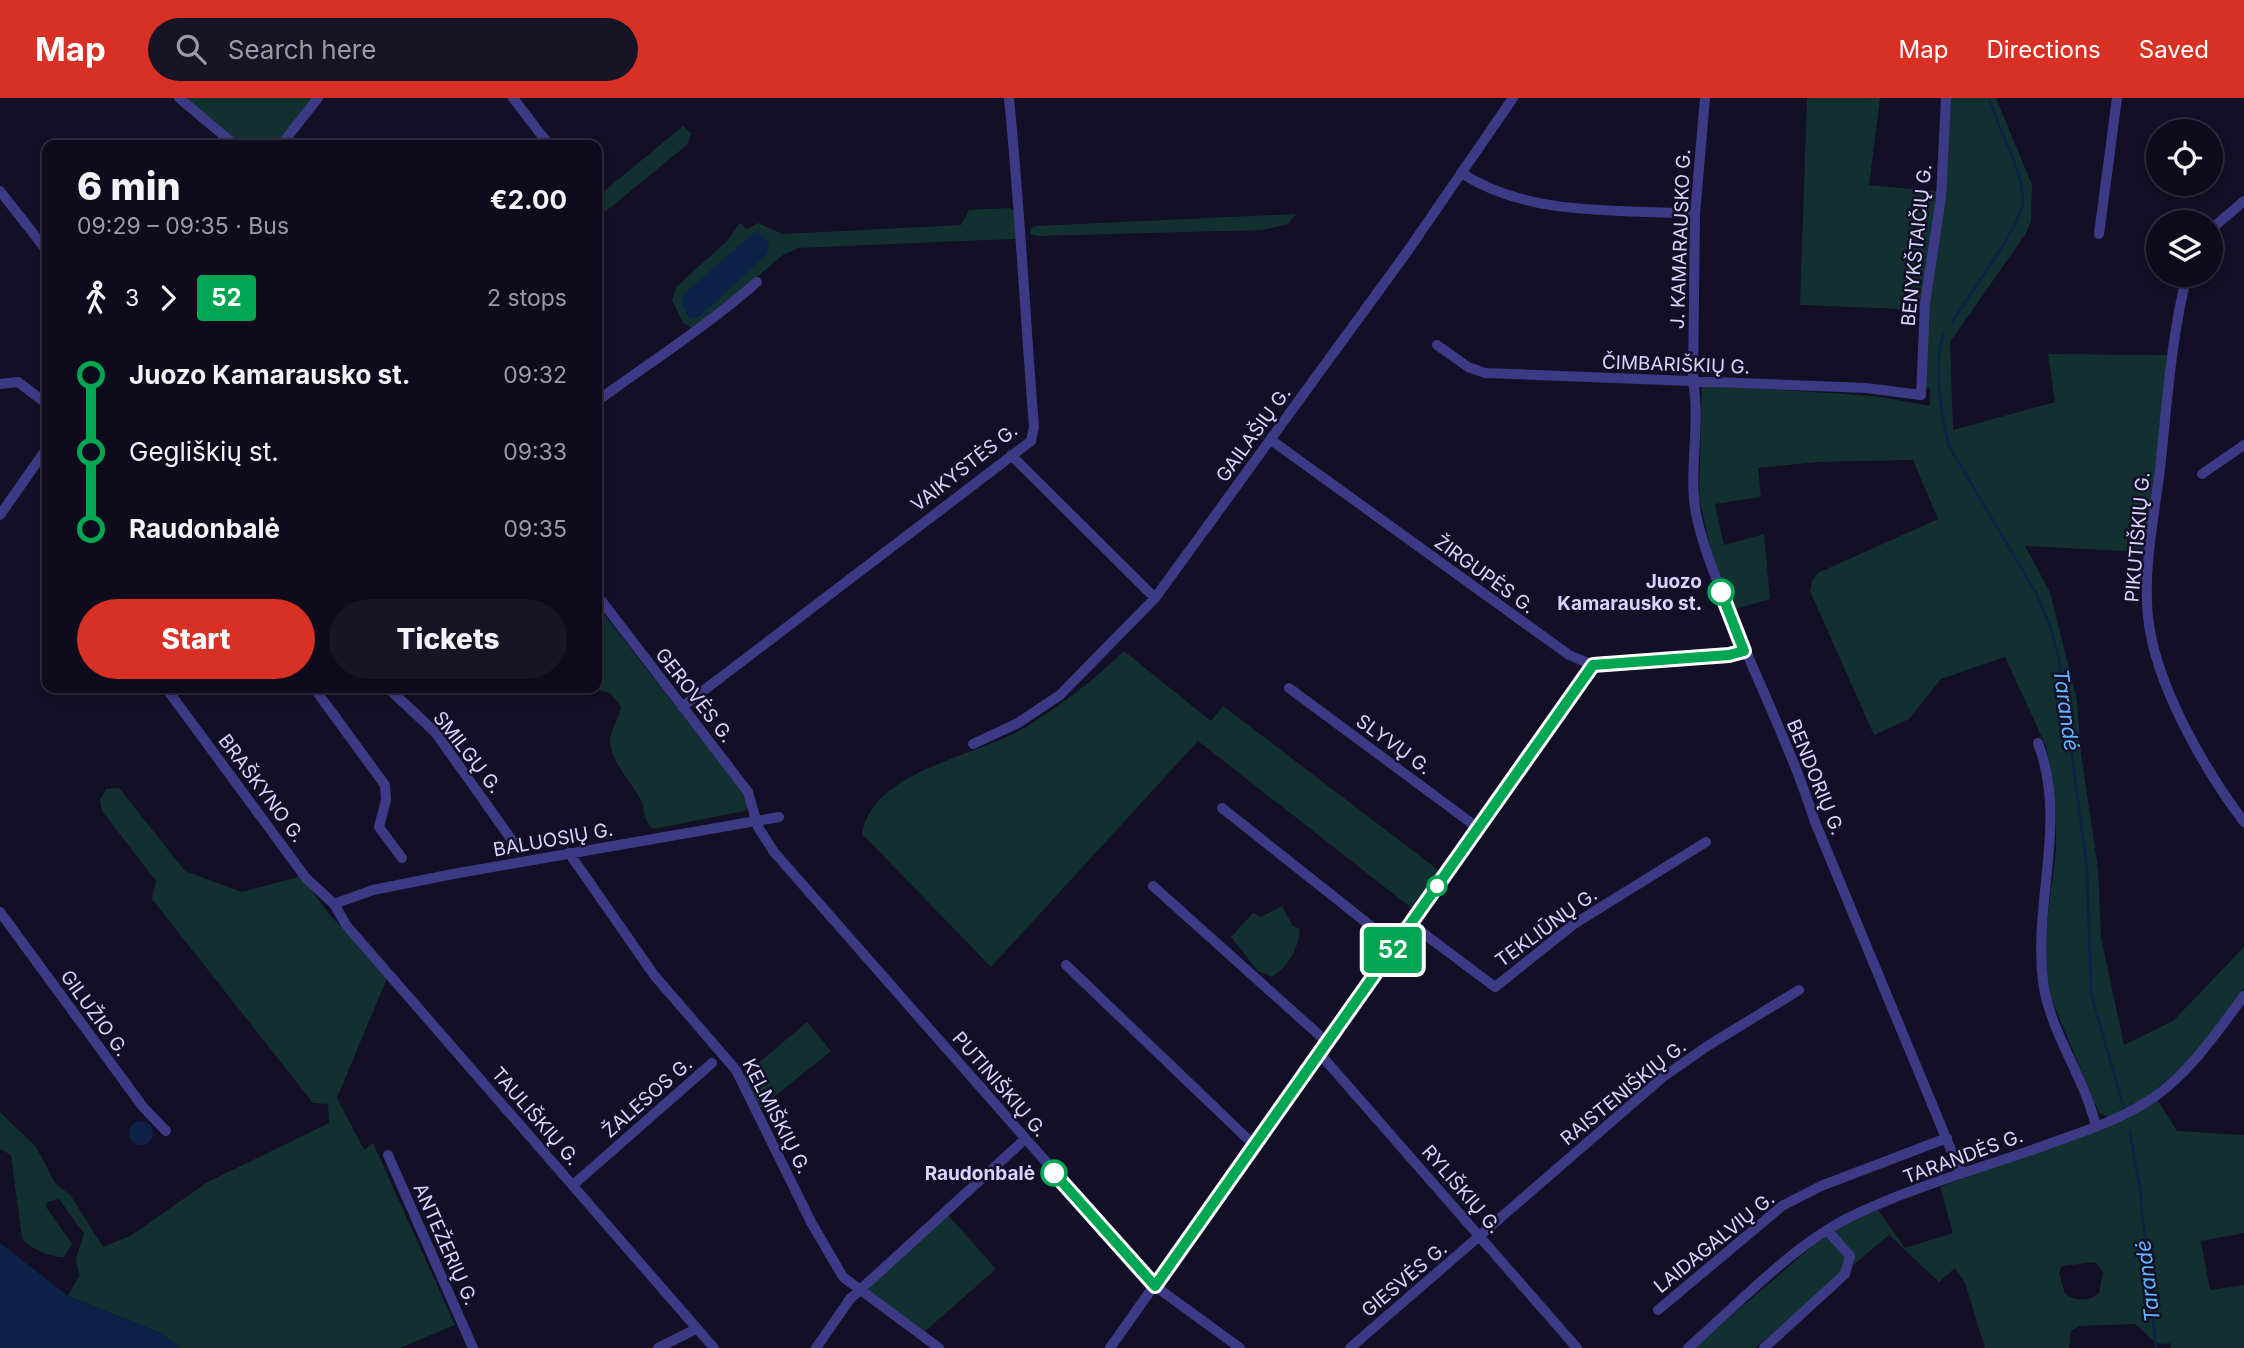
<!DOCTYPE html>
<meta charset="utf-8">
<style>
:root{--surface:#0e0b1c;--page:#171425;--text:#f1f3f6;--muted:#9b9ba3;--line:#2e2b3b;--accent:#d93025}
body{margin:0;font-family:Inter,sans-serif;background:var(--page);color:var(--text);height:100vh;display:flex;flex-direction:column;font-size:26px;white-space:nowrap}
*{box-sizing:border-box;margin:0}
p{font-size:23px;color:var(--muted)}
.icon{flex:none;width:38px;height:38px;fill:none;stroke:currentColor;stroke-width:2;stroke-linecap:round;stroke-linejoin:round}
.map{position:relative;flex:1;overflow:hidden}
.panel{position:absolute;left:42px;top:42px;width:560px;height:553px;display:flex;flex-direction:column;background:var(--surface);border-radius:14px;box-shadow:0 4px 10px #0003,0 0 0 2px var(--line)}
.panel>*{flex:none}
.badge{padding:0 14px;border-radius:5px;font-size:24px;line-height:46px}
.buttons{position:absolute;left:2146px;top:21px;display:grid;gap:14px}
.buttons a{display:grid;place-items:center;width:77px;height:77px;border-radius:50%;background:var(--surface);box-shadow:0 4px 10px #0003,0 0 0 2px var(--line);font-size:35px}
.map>.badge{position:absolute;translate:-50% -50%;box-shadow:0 0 0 4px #fff}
.legs{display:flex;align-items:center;gap:10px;height:77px;padding:0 35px;font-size:23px}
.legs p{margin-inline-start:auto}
.summary{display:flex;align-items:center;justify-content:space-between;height:119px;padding:0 35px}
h1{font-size:38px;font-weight:800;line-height:52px}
.cta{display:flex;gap:14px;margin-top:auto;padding:14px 35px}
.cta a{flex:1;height:80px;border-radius:42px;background:var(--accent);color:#fff;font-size:28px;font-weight:800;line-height:80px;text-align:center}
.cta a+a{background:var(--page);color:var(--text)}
ul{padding:0 35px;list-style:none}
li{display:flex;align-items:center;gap:24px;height:77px;font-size:26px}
li i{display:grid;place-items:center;width:10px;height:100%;margin:0 9px;background:currentColor}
li i::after{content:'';width:18px;height:18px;margin:-9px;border:5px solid;border-radius:50%;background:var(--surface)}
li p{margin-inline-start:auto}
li:first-child i{background:linear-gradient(#0000 50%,currentColor 0)}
li:last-child i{background:linear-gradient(currentColor 50%,#0000 0)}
header{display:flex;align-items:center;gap:42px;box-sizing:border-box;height:98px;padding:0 35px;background:var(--accent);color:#fff}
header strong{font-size:33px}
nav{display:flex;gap:38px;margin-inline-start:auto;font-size:24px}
.search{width:490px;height:63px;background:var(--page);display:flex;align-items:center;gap:18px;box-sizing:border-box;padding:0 24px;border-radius:38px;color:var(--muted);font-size:26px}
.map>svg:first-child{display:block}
</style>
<header>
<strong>Map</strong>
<div class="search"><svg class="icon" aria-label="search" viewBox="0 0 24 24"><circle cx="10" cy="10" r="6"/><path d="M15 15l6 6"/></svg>Search here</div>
<nav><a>Map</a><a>Directions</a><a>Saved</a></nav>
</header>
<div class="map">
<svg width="2244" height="1250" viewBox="0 0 2244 1250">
<rect width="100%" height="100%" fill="#130f26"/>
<path fill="#12302f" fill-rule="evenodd" d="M 183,0 L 312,0 L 276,47 L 238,47 Z
M 1807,0 L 1880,0 L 1869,87 L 1944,94 L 1951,0 L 1996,0 L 2032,87 L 2031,123 L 2025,137 L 1950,244 L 1953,332 L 2055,304 L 2048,256 L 2169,257 L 2145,454 L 2025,448 L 2050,494 L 2077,603 L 2081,655 L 2098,771 L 2101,839 L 2124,947 L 2173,923 L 2244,849 L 2244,890 L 2201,952 L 2148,998 L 2109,1019 L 2099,1015 L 2048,893 L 2044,848 L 2056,753 L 2056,718 L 2051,676 L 2046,648 L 2005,559 L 1941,581 L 1909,621 L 1874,637 L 1810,493 L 1812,483 L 1818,475 L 1938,421 L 1913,362 L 1817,364 L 1758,370 L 1761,399 L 1715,406 L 1724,447 L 1764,436 L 1770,501 L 1733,512 L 1712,457 L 1699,400 L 1702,287 L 1875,298 L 1930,308 L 1930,291 L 1926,290 L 1928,212 L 1800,207 Z
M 683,28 L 691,35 L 688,46 L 606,113 L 601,112 L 597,103 L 603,94 Z
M 1010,110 L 1014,112 L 1016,141 L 986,142 L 798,150 L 783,157 L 695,231 L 683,225 L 672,202 L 676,189 L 726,144 L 740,125 L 747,131 L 758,125 L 783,136 L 961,127 L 969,112 Z
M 1296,116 L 1288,126 L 1263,132 L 1037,138 L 1030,136 L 1031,130 L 1036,128 Z
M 597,507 L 746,699 L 748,709 L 745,713 L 653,731 C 642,722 646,714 641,702 C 632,685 611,664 610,644 C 610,632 619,621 621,609 L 610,595 L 590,590 L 597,590 Z
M 1124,553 L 1211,623 L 1223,608 L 1441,774 L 1414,812 L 1198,643 L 991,869 L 862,736 C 873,671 978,659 1026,629 C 1061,607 1094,582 1124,553 Z
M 119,690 L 185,773 L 242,794 L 301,778 L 329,816 L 387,880 L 337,1000 L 364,1052 L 373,1045 L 455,1227 L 400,1250 L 181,1250 L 158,1234 L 68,1198 L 79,1178 L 76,1160 L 84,1136 L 59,1101 L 47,1104 L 46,1109 L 72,1146 L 64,1159 C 50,1159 30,1151 22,1140 L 11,1057 L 0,1051 L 0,1014 L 36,1049 L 55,1085 L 71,1098 L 103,1149 L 132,1137 L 206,1085 L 329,1025 L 328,1006 L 313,1005 L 152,801 L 156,783 L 102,713 L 100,702 L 106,691 Z
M 1282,808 L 1293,828 L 1300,831 C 1298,852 1289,867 1272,879 L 1257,872 L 1231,839 L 1253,815 L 1261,819 Z
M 807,924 L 831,953 L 760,1010 L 743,978 Z
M 2157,1001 L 2177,1033 L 2244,1037 L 2244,1135 L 2201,1143 L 2210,1192 L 2244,1187 L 2244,1250 L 2171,1250 L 2170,1245 C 2150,1250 2149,1232 2133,1226 L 2079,1228 L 2071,1233 L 2069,1250 L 1985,1250 L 1965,1185 L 1955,1170 L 1939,1184 L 1889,1137 L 1755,1250 L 1694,1250 L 1815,1146 L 1844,1127 L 1878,1112 L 1905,1150 L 1953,1135 L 1940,1089 L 2011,1063 ZM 2095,1164 L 2103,1174 L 2099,1195 C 2090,1204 2075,1203 2065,1196 L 2059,1175 L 2062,1168 Z
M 948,1117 L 996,1171 L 923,1235 L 869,1193 L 869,1189 Z"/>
<path fill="#0c2248" d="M 758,134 L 769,145 L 767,156 L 699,219 L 690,221 L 682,207 L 683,197 L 753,135 Z
M129 1035a12 12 0 1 1 24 0a12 12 0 1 1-24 0Z
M 0,1145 L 68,1198 L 158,1234 L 181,1250 L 0,1250 Z"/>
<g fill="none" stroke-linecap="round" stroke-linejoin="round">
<path stroke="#0c2248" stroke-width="2.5" d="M 1952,224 C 1967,200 2022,127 2023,103 C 2023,72 1998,31 1989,0
M 1944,236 C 1932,260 1942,322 1949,348 L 2036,495 L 2049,525 L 2059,560 L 2087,771 L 2091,896 L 2124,1011
M 2130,1033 L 2140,1092 L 2156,1250"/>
<path stroke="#3d3a85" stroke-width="10" d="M 179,0 L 235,47
M 513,0 L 549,47
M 1705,0 L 1695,116 L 1693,284 C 1701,327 1688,373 1696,416 C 1703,449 1716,481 1729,512 C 1757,583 1792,652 1815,724 L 1961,1076
M 281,47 L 318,0
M 1463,76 C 1530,119 1618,111 1695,116
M 0,93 L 47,153
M 2210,132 L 2244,103
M 2099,136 L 2117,0
M 2187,177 C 2171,240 2167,306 2160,371 C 2154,419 2143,471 2148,519 C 2155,586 2204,671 2244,724
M 1437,247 L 1468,269 L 1485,275 L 1866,290 L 1921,297 L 1925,205 L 1941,100 L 1946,0
M 0,286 L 18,284 L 47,306
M 597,303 C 651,264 707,228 757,184
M 1271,342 L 1569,557 L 1593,567 L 1729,557 L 1744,553
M 1011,357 L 1155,500
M 2202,376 L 2244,347
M 0,417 L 47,350
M 597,497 L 748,694 L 758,729 L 774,754 L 1155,1188 L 1240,1250
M 166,590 L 306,780 L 334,806 L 346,827 L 714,1250
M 314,590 L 385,687 L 386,702 L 379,729 L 402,760
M 388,590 L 435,634 L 514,745
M 1289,590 L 1478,730
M 682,609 L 1031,343 L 1034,329 C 1025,219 1020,110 1009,0
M 2038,645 C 2068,724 2033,803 2043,884 C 2050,935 2085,979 2096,1029
M 973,646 L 1018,625 L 1060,597 L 1155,500 L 1407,154 L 1513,0
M 1222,710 L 1396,848
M 569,755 L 654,877 L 736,972 L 811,1124 L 843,1179 L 939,1250
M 1153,788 L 1328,945
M 334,806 L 373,792 L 453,776 L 779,719
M 0,814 L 143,1009 L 166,1033
M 1411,826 L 1495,889 L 1574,826 L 1706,744
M 1066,867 L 1255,1048
M 1320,956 L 1577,1250
M 388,1057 L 473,1250
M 573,1087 L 712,965
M 1658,1212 L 1782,1108 L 1821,1088 L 1947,1040
M 658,1250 L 696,1231
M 816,1250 L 850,1201 L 1025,1041
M 1110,1250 L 1593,567
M 1350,1250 L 1663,979 L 1709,947 L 1799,892
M 1688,1250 C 1736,1208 1791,1149 1848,1120 C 1911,1089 1981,1070 2046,1047 C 2084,1033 2124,1021 2157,997 C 2194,969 2216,935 2244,898
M 1764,1250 L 1845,1176 L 1850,1158 L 1827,1132"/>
</g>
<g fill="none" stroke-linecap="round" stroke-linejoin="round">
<defs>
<path id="line-1" d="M 1054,1075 L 1155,1188 L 1593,567 L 1729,557 L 1744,553 L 1721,494"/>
</defs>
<use href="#line-1" stroke="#fff" stroke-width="16"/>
<use href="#line-1" stroke="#00a651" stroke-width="10"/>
</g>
<g fill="#fff" stroke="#00a651" stroke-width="3.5">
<circle cx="1721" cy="494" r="12"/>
<circle cx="1437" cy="788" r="9"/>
<circle cx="1054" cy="1075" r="12"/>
</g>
<g text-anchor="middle" stroke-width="5" stroke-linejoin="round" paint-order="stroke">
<g font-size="19" fill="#d9d4ff" stroke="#130f26">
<text transform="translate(1680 141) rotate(-88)" y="7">J. KAMARAUSKO G.</text>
<text transform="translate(1916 147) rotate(-84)" y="7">BENYKŠTAIČIŲ G.</text>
<text transform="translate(1676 266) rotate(2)" y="7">ČIMBARIŠKIŲ G.</text>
<text transform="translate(1253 336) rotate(-54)" y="7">GAILAŠIŲ G.</text>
<text transform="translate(964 369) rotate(-38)" y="7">VAIKYSTĖS G.</text>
<text transform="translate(2137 439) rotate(-85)" y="7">PIKUTIŠKIŲ G.</text>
<text transform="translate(1485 476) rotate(36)" y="7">ŽIRGUPĖS G.</text>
<text transform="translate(695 597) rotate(52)" y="7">GEROVĖS G.</text>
<text transform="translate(1394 646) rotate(36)" y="7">SLYVŲ G.</text>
<text transform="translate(468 654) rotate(52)" y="7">SMILGŲ G.</text>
<text transform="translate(1816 679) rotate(68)" y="7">BENDORIŲ G.</text>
<text transform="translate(262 690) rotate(53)" y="7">BRAŠKYNO G.</text>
<text transform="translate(553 741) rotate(-10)" y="7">BALUOSIŲ G.</text>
<text transform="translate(1546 829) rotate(-36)" y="7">TEKLIŪNŲ G.</text>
<text transform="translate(95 915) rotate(54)" y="7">GILUŽIO G.</text>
<text transform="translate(1000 986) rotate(49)" y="7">PUTINIŠKIŲ G.</text>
<text transform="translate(1623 994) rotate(-39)" y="7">RAISTENIŠKIŲ G.</text>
<text transform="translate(647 999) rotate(-41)" y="7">ŽALESOS G.</text>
<text transform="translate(536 1018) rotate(49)" y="7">TAULIŠKIŲ G.</text>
<text transform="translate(777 1018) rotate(63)" y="7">KELMIŠKIŲ G.</text>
<text transform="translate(1963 1058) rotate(-20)" y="7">TARANDĖS G.</text>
<text transform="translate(1462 1091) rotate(49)" y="7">RYLIŠKIŲ G.</text>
<text transform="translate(1714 1144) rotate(-39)" y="7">LAIDAGALVIŲ G.</text>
<text transform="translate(446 1146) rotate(66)" y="7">ANTEŽERIŲ G.</text>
<text transform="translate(1404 1181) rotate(-40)" y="7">GIESVĖS G.</text>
</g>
<g font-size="19" font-weight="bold" fill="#d9d4ff" stroke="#130f26" text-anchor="end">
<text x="1702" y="490">Juozo<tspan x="1702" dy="22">Kamarausko st.</tspan></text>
<text x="1035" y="1082">Raudonbalė</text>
</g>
<g font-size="21" font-style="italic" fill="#62b6ff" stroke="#130f26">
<text transform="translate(2066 612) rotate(82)" y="7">Tarandė</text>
<text transform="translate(2148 1183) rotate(-97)" y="7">Tarandė</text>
</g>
</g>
</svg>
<div class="buttons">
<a><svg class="icon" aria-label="locate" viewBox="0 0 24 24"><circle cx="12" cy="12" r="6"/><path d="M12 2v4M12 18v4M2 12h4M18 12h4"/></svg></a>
<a><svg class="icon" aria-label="layers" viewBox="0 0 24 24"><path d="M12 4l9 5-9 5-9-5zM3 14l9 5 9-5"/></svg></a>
</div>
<b class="badge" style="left:1393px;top:852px;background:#00a651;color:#fff">52</b>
<section class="panel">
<div class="summary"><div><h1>6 min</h1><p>09:29 – 09:35 · Bus</p></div><b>€2.00</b></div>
<div class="legs"><svg class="icon" aria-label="walk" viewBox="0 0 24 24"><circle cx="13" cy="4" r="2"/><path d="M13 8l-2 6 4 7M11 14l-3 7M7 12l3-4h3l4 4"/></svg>3<svg class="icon" aria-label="forward" viewBox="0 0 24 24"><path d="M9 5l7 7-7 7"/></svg><b class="badge" style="background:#00a651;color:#fff">52</b><p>2 stops</p></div>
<ul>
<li><i style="color:#00a651"></i><b>Juozo Kamarausko st.</b><p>09:32</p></li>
<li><i style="color:#00a651"></i><span>Gegliškių st.</span><p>09:33</p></li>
<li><i style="color:#00a651"></i><b>Raudonbalė</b><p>09:35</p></li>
</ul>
<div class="cta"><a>Start</a><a>Tickets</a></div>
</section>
</div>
